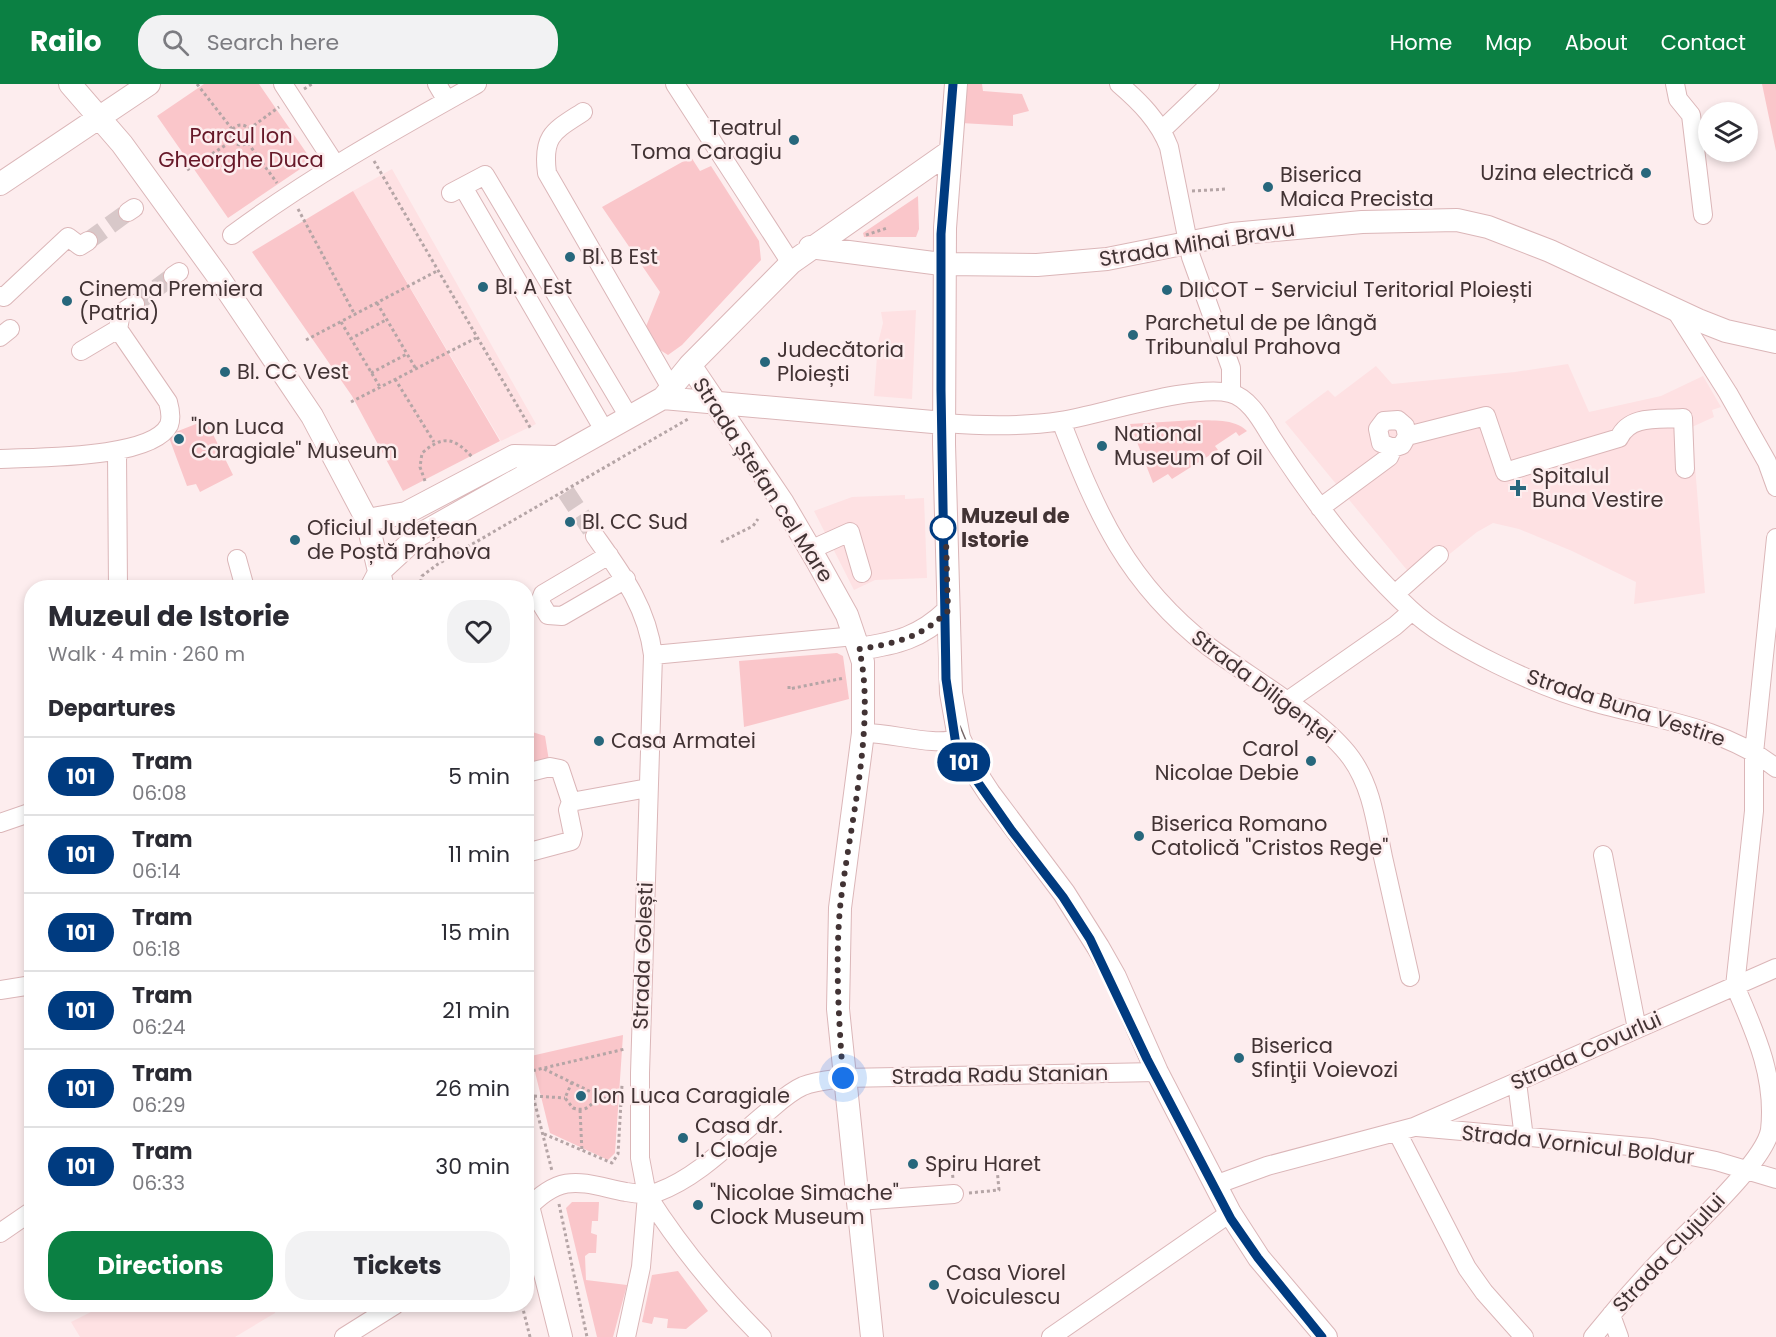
<!DOCTYPE html>
<meta charset="utf-8">
<style>
:root{--surface:#fff;--page:#f2f2f3;--text:#2b2b33;--muted:#7c7c81;--line:#e1e1e2;--accent:#0b8043}
body{margin:0;font-family:Poppins,sans-serif;background:var(--page);color:var(--text);height:100vh;display:flex;flex-direction:column;font-size:22px;white-space:nowrap}
*{box-sizing:border-box;margin:0}
p{font-size:20px;color:var(--muted)}
.icon{flex:none;width:33px;height:33px;fill:none;stroke:currentColor;stroke-width:2;stroke-linecap:round;stroke-linejoin:round}
.map{position:relative;flex:1;overflow:hidden}
.panel{position:absolute;left:24px;top:496px;width:510px;height:732px;display:flex;flex-direction:column;background:var(--surface);border-radius:24px;box-shadow:0 3px 9px #0003}
.panel>*{flex:none}
.badge{padding:0 12px;border-radius:20px;font-size:21px;line-height:39px}
.tools{position:absolute;left:1698px;top:18px;display:grid;gap:12px}
.tools a{display:grid;place-items:center;width:60px;height:60px;border-radius:50%;background:var(--surface);box-shadow:0 3px 9px #0003;font-size:30px}
.you{position:absolute;width:30px;height:30px;margin:-15px;border:4px solid #fff;border-radius:50%;background:#1a73e8;box-shadow:0 0 0 9px #1a73e833}
.map>.badge{position:absolute;translate:-50% -50%;box-shadow:0 0 0 3px #fff}
h2{padding:0 24px;font-size:22px;line-height:54px}
.round{display:grid;place-items:center;flex:none;width:63px;height:63px;border-radius:24px;background:var(--page)}
.summary{display:flex;align-items:center;justify-content:space-between;height:102px;padding:0 24px}
h1{font-size:28px;font-weight:700;line-height:45px}
.primary-button{display:flex;gap:12px;margin-top:auto;padding:12px 24px}
.primary-button a{flex:1;height:69px;border-radius:24px;background:var(--accent);color:#fff;font-size:24px;font-weight:700;line-height:69px;text-align:center}
.primary-button a+a{background:var(--page);color:var(--text)}
ul{padding:0;list-style:none}
li{display:flex;align-items:center;gap:18px;height:78px;padding:0 24px;border-top:2px solid var(--line)}
li div{flex:1}
li b{display:block;font-size:22px}
li em{font-style:normal}
li .badge{min-width:66px;font-weight:700;text-align:center}
header{display:flex;align-items:center;gap:36px;box-sizing:border-box;height:84px;padding:0 30px;background:var(--accent);color:#fff}
header strong{font-size:28px}
nav{display:flex;gap:33px;margin-inline-start:auto;font-size:21px}
.search{width:420px;height:54px;background:var(--page);display:flex;align-items:center;gap:15px;box-sizing:border-box;padding:0 21px;border-radius:24px;color:var(--muted);font-size:22px}
.map>svg:first-child{display:block}
</style>
<header>
<strong>Railo</strong>
<div class="search"><svg class="icon" aria-label="search" viewBox="0 0 24 24"><circle cx="10" cy="10" r="6"/><path d="M15 15l6 6"/></svg>Search here</div>
<nav><a>Home</a><a>Map</a><a>About</a><a>Contact</a></nav>
</header>
<div class="map">
<svg width="1776" height="1253" viewBox="0 0 1776 1253">
<rect width="100%" height="100%" fill="#fdedee"/>
<path fill="#fee1e3" d="M 392,85 L 536,340 L 501,357 L 353,107 Z
M 916,226 L 912,315 L 874,312 L 878,259 L 883,239 L 881,228 Z
M 1568,280 L 1589,328 L 1661,312 L 1703,292 L 1721,323 L 1712,326 L 1714,333 L 1692,343 L 1705,509 L 1634,520 L 1636,498 L 1572,467 L 1519,445 L 1493,439 L 1477,448 L 1416,497 L 1285,338 L 1328,306 L 1335,313 L 1376,282 L 1392,300 L 1515,288 Z
M 905,411 L 905,415 L 924,414 L 927,494 L 875,496 L 854,506 L 814,427 L 852,413 Z
M 105,1221 L 277,1221 L 275,1229 L 235,1253 L 80,1253 L 71,1238 Z"/>
<path fill="#fac6ca" d="M 204,0 L 259,0 L 312,77 L 228,134 L 157,32 Z
M 968,0 L 982,0 L 983,7 L 1022,10 L 1029,27 L 1013,31 L 1013,42 L 961,39 Z
M 1762,0 L 1776,0 L 1776,67 Z
M 691,73 L 700,87 L 711,82 L 759,157 L 761,176 L 682,261 L 668,271 L 657,264 L 645,245 L 660,208 L 602,123 Z
M 353,107 L 500,357 L 403,407 L 352,312 L 252,168 Z
M 918,112 L 919,145 L 916,153 L 864,153 L 863,149 Z
M 206,336 L 233,391 L 200,408 L 196,400 L 187,402 L 168,351 Z
M 1195,336 C 1212,337 1234,334 1247,347 L 1239,352 L 1236,348 L 1215,362 L 1218,366 L 1172,395 L 1168,390 L 1153,399 L 1130,340 Z
M 837,569 L 843,572 L 849,615 L 744,643 L 739,577 Z
M 526,646 L 545,652 L 549,677 L 527,682 Z
M 623,951 L 615,1069 L 608,1076 L 550,1049 L 531,972 Z
M 572,1118 L 599,1118 L 598,1137 L 592,1137 L 591,1149 L 597,1151 L 596,1169 L 589,1169 L 585,1172 L 586,1196 L 627,1201 L 613,1253 L 597,1253 L 566,1124 Z
M 678,1187 L 708,1227 L 686,1245 L 667,1244 L 668,1235 L 654,1233 L 652,1240 L 642,1238 L 652,1191 Z"/>
<g fill="none" stroke-linecap="round" stroke-linejoin="round">
<path stroke="#d8c8c9" stroke-width="18" stroke-dasharray="18 9" stroke-linecap="butt" d="M 88,157 L 128,128
M 135,220 L 173,192
M 566,408 L 595,452"/>
<defs>
<path id="minor" d="M 283,0 L 335,80
M 437,0 L 447,17
M 675,0 L 791,179
M 1119,0 C 1140,18 1159,37 1169,63 L 1191,173 L 1231,284 L 1231,309
M 1675,0 L 1678,15 L 1691,31 L 1703,131
M 583,28 C 554,47 542,51 547,89 L 671,304
M 1162,46 L 1210,0
M 463,103 L 604,346
M 451,109 L 485,91 L 629,333
M 128,128 L 134,124
M 232,151 C 310,93 393,47 477,0
M 173,192 L 179,188
M 0,212 L 4,213 L 68,153 L 80,162 L 88,157
M 1676,227 L 1728,309 L 1767,378 L 1776,403
M 0,253 L 10,245
M 81,267 L 118,245
M 1061,337 C 1097,430 1127,499 1208,562 C 1249,593 1322,634 1351,674 C 1372,703 1376,740 1383,773 C 1392,813 1401,853 1410,893
M 944,339 C 983,342 1023,343 1061,337 C 1103,330 1193,300 1230,309 C 1250,314 1262,338 1272,354 C 1312,416 1356,475 1410,525 C 1449,562 1541,604 1593,618 C 1654,635 1725,643 1776,684
M 1407,352 L 1405,342 L 1398,336 L 1384,337 L 1378,345 L 1381,359 L 1393,364 L 1402,361 L 1407,352 L 1486,332 L 1505,388 L 1619,354 C 1630,330 1660,336 1683,334 L 1685,385
M 117,368 L 118,504
M 0,375 C 36,373 152,375 169,341 C 172,333 170,325 168,318 L 118,245 L 121,229 L 135,220
M 1320,424 L 1389,373 L 1393,364
M 595,452 C 622,490 647,523 653,571 L 640,989 L 640,1074 L 647,1111 L 641,1183 L 626,1253
M 810,466 L 850,448 L 862,489
M 609,471 L 543,510 L 540,518 L 548,531 L 562,532 L 626,495
M 237,475 L 245,504
M 1395,510 L 1439,471
M 653,571 L 855,552
M 1286,618 L 1395,542 L 1412,527
M 863,649 C 891,648 935,664 959,654
M 526,689 L 550,683 L 560,685 L 571,718 L 568,726 L 573,750 L 571,757 L 526,769
M 571,718 L 648,704
M 0,739 L 32,728
M 1603,771 L 1637,945
M 1735,902 L 1754,727 L 1754,669 L 1776,454
M 0,906 L 32,901
M 1517,998 L 1524,1054
M 1417,1043 L 1652,1064 L 1716,1077 L 1776,1095
M 1397,1048 L 1467,1184 L 1484,1208 L 1524,1253
M 1215,1101 L 1267,1082 L 1414,1043 L 1776,884
M 647,1111 C 680,1163 718,1209 762,1253
M 858,1117 L 954,1110
M 526,1126 C 562,1087 581,1099 626,1108 C 638,1110 647,1111 658,1108 C 699,1093 733,1056 766,1029 C 777,1020 789,1008 803,1002 C 816,997 830,996 843,994 L 1157,988
M 0,1149 L 32,1127
M 1611,1231 L 1619,1253
M 344,1253 L 395,1221
M 1051,1253 L 1230,1129
M 1593,1253 C 1613,1228 1634,1204 1656,1181 C 1682,1152 1764,1080 1770,1046 C 1776,993 1755,948 1735,902"/>
<path id="major" d="M 70,0 L 122,60 L 217,191 L 312,332 L 367,436 L 382,500
M 956,0 L 945,144 L 944,360 L 951,609 L 959,654 L 974,686 L 989,709 L 1064,809 L 1098,863 L 1115,893 L 1157,988 L 1230,1129 L 1259,1174 L 1326,1253
M 0,100 L 149,0
M 810,163 L 941,180 L 1037,181 L 1107,175 L 1232,150 L 1362,138 L 1457,136 L 1488,143 L 1550,167 L 1698,236 L 1726,247 L 1776,258
M 690,281 L 783,419 L 817,477 L 847,531 L 863,578 L 863,649 L 840,824 L 838,925 L 872,1253
M 663,314 L 944,339
M 367,436 L 406,429 L 514,372 L 555,373
M 371,504 L 380,487 L 419,451 L 663,314 L 690,281 L 791,179 L 949,68
M 859,565 C 897,559 920,554 948,527
M 526,1114 L 561,1253"/>
</defs>
<use href="#minor" stroke="#dbb6b8" stroke-width="20"/>
<use href="#major" stroke="#dbb6b8" stroke-width="24"/>
<path stroke="#b5a5a6" stroke-width="3" stroke-dasharray="3 3" stroke-linecap="butt" d="M 197,0 L 232,45
M 304,5 L 312,0
M231 51a10 10 0 1 1 20 0a10 10 0 1 1-20 0Z
M 249,45 L 279,23
M 248,59 L 277,99
M 374,77 L 531,345
M 187,86 L 232,57
M 1192,107 L 1227,105
M 298,125 L 355,231
M 866,151 L 887,144
M 377,219 L 416,285
M 341,238 L 380,303
M 350,255 L 386,236
M 306,256 L 437,187
M 371,289 L 407,270
M 395,295 L 434,358
M 351,318 L 476,254
M 425,397 L 420,383 L 422,369 C 443,351 454,353 472,373
M 721,458 L 753,442 L 758,435
M 419,504 L 422,492 L 438,480 L 688,335
M 789,602 L 789,605 L 844,594
M 526,984 L 552,1087
M 544,985 L 620,1022
M 527,988 L 625,965
M 572,998 L 565,1014 L 573,1024 C 587,1028 592,1022 597,1010
M 534,1012 L 565,1014
M 580,1026 L 582,1068
M 544,1050 L 612,1079 L 618,1070 L 622,1001
M 952,1085 L 953,1095
M 969,1109 L 999,1106 L 996,1074
M 559,1120 L 587,1253
M 522,1221 L 530,1253"/>
<use href="#minor" stroke="#fff" stroke-width="18"/>
<use href="#major" stroke="#fff" stroke-width="22"/>
<path stroke="#776869" stroke-width="1.5" d="M 953,0 L 941,150 L 941,326 L 947,595 L 956,661 L 965,680 L 1012,747 L 1063,813 L 1090,855 L 1147,975 L 1231,1135 L 1258,1174 L 1322,1253
M 960,642 L 977,683"/>
</g>
<g fill="none" stroke-linecap="round" stroke-linejoin="round">
<defs>
<path id="line" d="M 953,0 L 941,150 L 941,306 L 946,595 L 956,661 L 965,680 L 1012,747 L 1063,813 L 1090,855 L 1147,975 L 1231,1135 L 1258,1174 L 1322,1253"/>
</defs>
<use href="#line" stroke="#fff" stroke-width="14"/>
<use href="#line" stroke="#003b80" stroke-width="9"/>
<path stroke="#423334" stroke-width="6" stroke-dasharray="0 10.8" d="M 843,994 C 839,937 835,881 840,824 C 848,748 877,638 859,565 C 897,559 920,554 948,527 L 946,455 L 943,444"/>
</g>
<g fill="#27677c" stroke="#fdedee" stroke-width="2">
<circle cx="794" cy="56" r="6"/>
<circle cx="1646" cy="89" r="6"/>
<circle cx="1268" cy="103" r="6"/>
<circle cx="570" cy="173" r="6"/>
<circle cx="483" cy="203" r="6"/>
<circle cx="1167" cy="206" r="6"/>
<circle cx="67" cy="217" r="6"/>
<circle cx="1133" cy="251" r="6"/>
<circle cx="765" cy="278" r="6"/>
<circle cx="225" cy="288" r="6"/>
<circle cx="179" cy="355" r="6"/>
<circle cx="1102" cy="362" r="6"/>
<path d="M1515 395h6v6h6v6h-6v6h-6v-6h-6v-6h6z"/>
<circle cx="570" cy="438" r="6"/>
<circle cx="295" cy="456" r="6"/>
<circle cx="599" cy="657" r="6"/>
<circle cx="1311" cy="677" r="6"/>
<circle cx="1139" cy="752" r="6"/>
<circle cx="1239" cy="974" r="6"/>
<circle cx="581" cy="1012" r="6"/>
<circle cx="683" cy="1054" r="6"/>
<circle cx="913" cy="1080" r="6"/>
<circle cx="698" cy="1121" r="6"/>
<circle cx="934" cy="1201" r="6"/>
</g>
<circle fill="#fff" stroke="#003b80" stroke-width="3" cx="943" cy="444" r="12"/>
<g text-anchor="middle" stroke-width="5" stroke-linejoin="round" paint-order="stroke">
<g font-size="21" fill="#423334" stroke="#fdedee" text-anchor="start">
<text x="782" y="51" text-anchor="end">Teatrul<tspan x="782" dy="24">Toma Caragiu</tspan></text>
<text x="1634" y="96" text-anchor="end">Uzina electrică</text>
<text x="1280" y="98">Biserica<tspan x="1280" dy="24">Maica Precista</tspan></text>
<text x="582" y="180">Bl. B Est</text>
<text x="495" y="210">Bl. A Est</text>
<text x="79" y="212">Cinema Premiera<tspan x="79" dy="24">(Patria)</tspan></text>
<text x="1179" y="213">DIICOT - Serviciul Teritorial Ploiești</text>
<text x="1145" y="246">Parchetul de pe lângă<tspan x="1145" dy="24">Tribunalul Prahova</tspan></text>
<text x="777" y="273">Judecătoria<tspan x="777" dy="24">Ploiești</tspan></text>
<text x="237" y="295">Bl. CC Vest</text>
<text x="191" y="350">"Ion Luca<tspan x="191" dy="24">Caragiale" Museum</tspan></text>
<text x="1114" y="357">National<tspan x="1114" dy="24">Museum of Oil</tspan></text>
<text x="1532" y="399">Spitalul<tspan x="1532" dy="24">Buna Vestire</tspan></text>
<text x="582" y="445">Bl. CC Sud</text>
<text x="307" y="451">Oficiul Județean<tspan x="307" dy="24">de Poștă Prahova</tspan></text>
<text x="611" y="664">Casa Armatei</text>
<text x="1299" y="672" text-anchor="end">Carol<tspan x="1299" dy="24">Nicolae Debie</tspan></text>
<text x="1151" y="747">Biserica Romano<tspan x="1151" dy="24">Catolică "Cristos Rege"</tspan></text>
<text x="1251" y="969">Biserica<tspan x="1251" dy="24">Sfinţii Voievozi</tspan></text>
<text x="593" y="1019">Ion Luca Caragiale</text>
<text x="695" y="1049">Casa dr.<tspan x="695" dy="24">I. Cloaje</tspan></text>
<text x="925" y="1087">Spiru Haret</text>
<text x="710" y="1116">"Nicolae Simache"<tspan x="710" dy="24">Clock Museum</tspan></text>
<text x="946" y="1196">Casa Viorel<tspan x="946" dy="24">Voiculescu</tspan></text>
</g>
<g font-size="21" fill="#661828" stroke="#fdedee">
<text x="241" y="59">Parcul Ion<tspan x="241" dy="24">Gheorghe Duca</tspan></text>
</g>
<g font-size="21" fill="#423334" stroke="#fdedee">
<text transform="translate(1197 160) rotate(-9)" y="7">Strada Mihai Bravu</text>
<text transform="translate(763 396) rotate(57)" y="7">Strada Ștefan cel Mare</text>
<text transform="translate(1263 603) rotate(37)" y="7">Strada Diligenței</text>
<text transform="translate(1626 624) rotate(18)" y="7">Strada Buna Vestire</text>
<text transform="translate(643 872) rotate(-88)" y="7">Strada Golești</text>
<text transform="translate(1586 967) rotate(-24)" y="7">Strada Covurlui</text>
<text transform="translate(1000 991) rotate(-1)" y="7">Strada Radu Stanian</text>
<text transform="translate(1578 1061) rotate(6)" y="7">Strada Vornicul Boldur</text>
<text transform="translate(1669 1169) rotate(-47)" y="7">Strada Clujului</text>
</g>
<g font-size="21" font-weight="bold" fill="#423334" stroke="#fdedee" text-anchor="start">
<text x="961" y="439">Muzeul de<tspan x="961" dy="24">Istorie</tspan></text>
</g>
</g>
</svg>
<div class="tools">
<a><svg class="icon" aria-label="layers" viewBox="0 0 24 24"><path d="M12 4l9 5-9 5-9-5zM3 14l9 5 9-5"/></svg></a>
</div>
<div class="you" style="left:843px;top:994px"></div>
<b class="badge" style="left:964px;top:678px;background:#003b80;color:#fff">101</b>
<section class="panel">
<div class="summary"><div><h1>Muzeul de Istorie</h1><p>Walk · 4 min · 260 m</p></div><a class="round"><svg class="icon" aria-label="heart" viewBox="0 0 24 24"><path d="M12 20l-8-8c-3-5 5-10 8-4 3-6 11-1 8 4z"/></svg></a></div>
<h2>Departures</h2>
<ul>
<li><span class="badge" style="background:#003b80;color:#fff">101</span><div><b>Tram</b><p>06:08</p></div><em>5 min</em></li>
<li><span class="badge" style="background:#003b80;color:#fff">101</span><div><b>Tram</b><p>06:14</p></div><em>11 min</em></li>
<li><span class="badge" style="background:#003b80;color:#fff">101</span><div><b>Tram</b><p>06:18</p></div><em>15 min</em></li>
<li><span class="badge" style="background:#003b80;color:#fff">101</span><div><b>Tram</b><p>06:24</p></div><em>21 min</em></li>
<li><span class="badge" style="background:#003b80;color:#fff">101</span><div><b>Tram</b><p>06:29</p></div><em>26 min</em></li>
<li><span class="badge" style="background:#003b80;color:#fff">101</span><div><b>Tram</b><p>06:33</p></div><em>30 min</em></li>
</ul>
<div class="primary-button"><a>Directions</a><a>Tickets</a></div>
</section>
</div>
